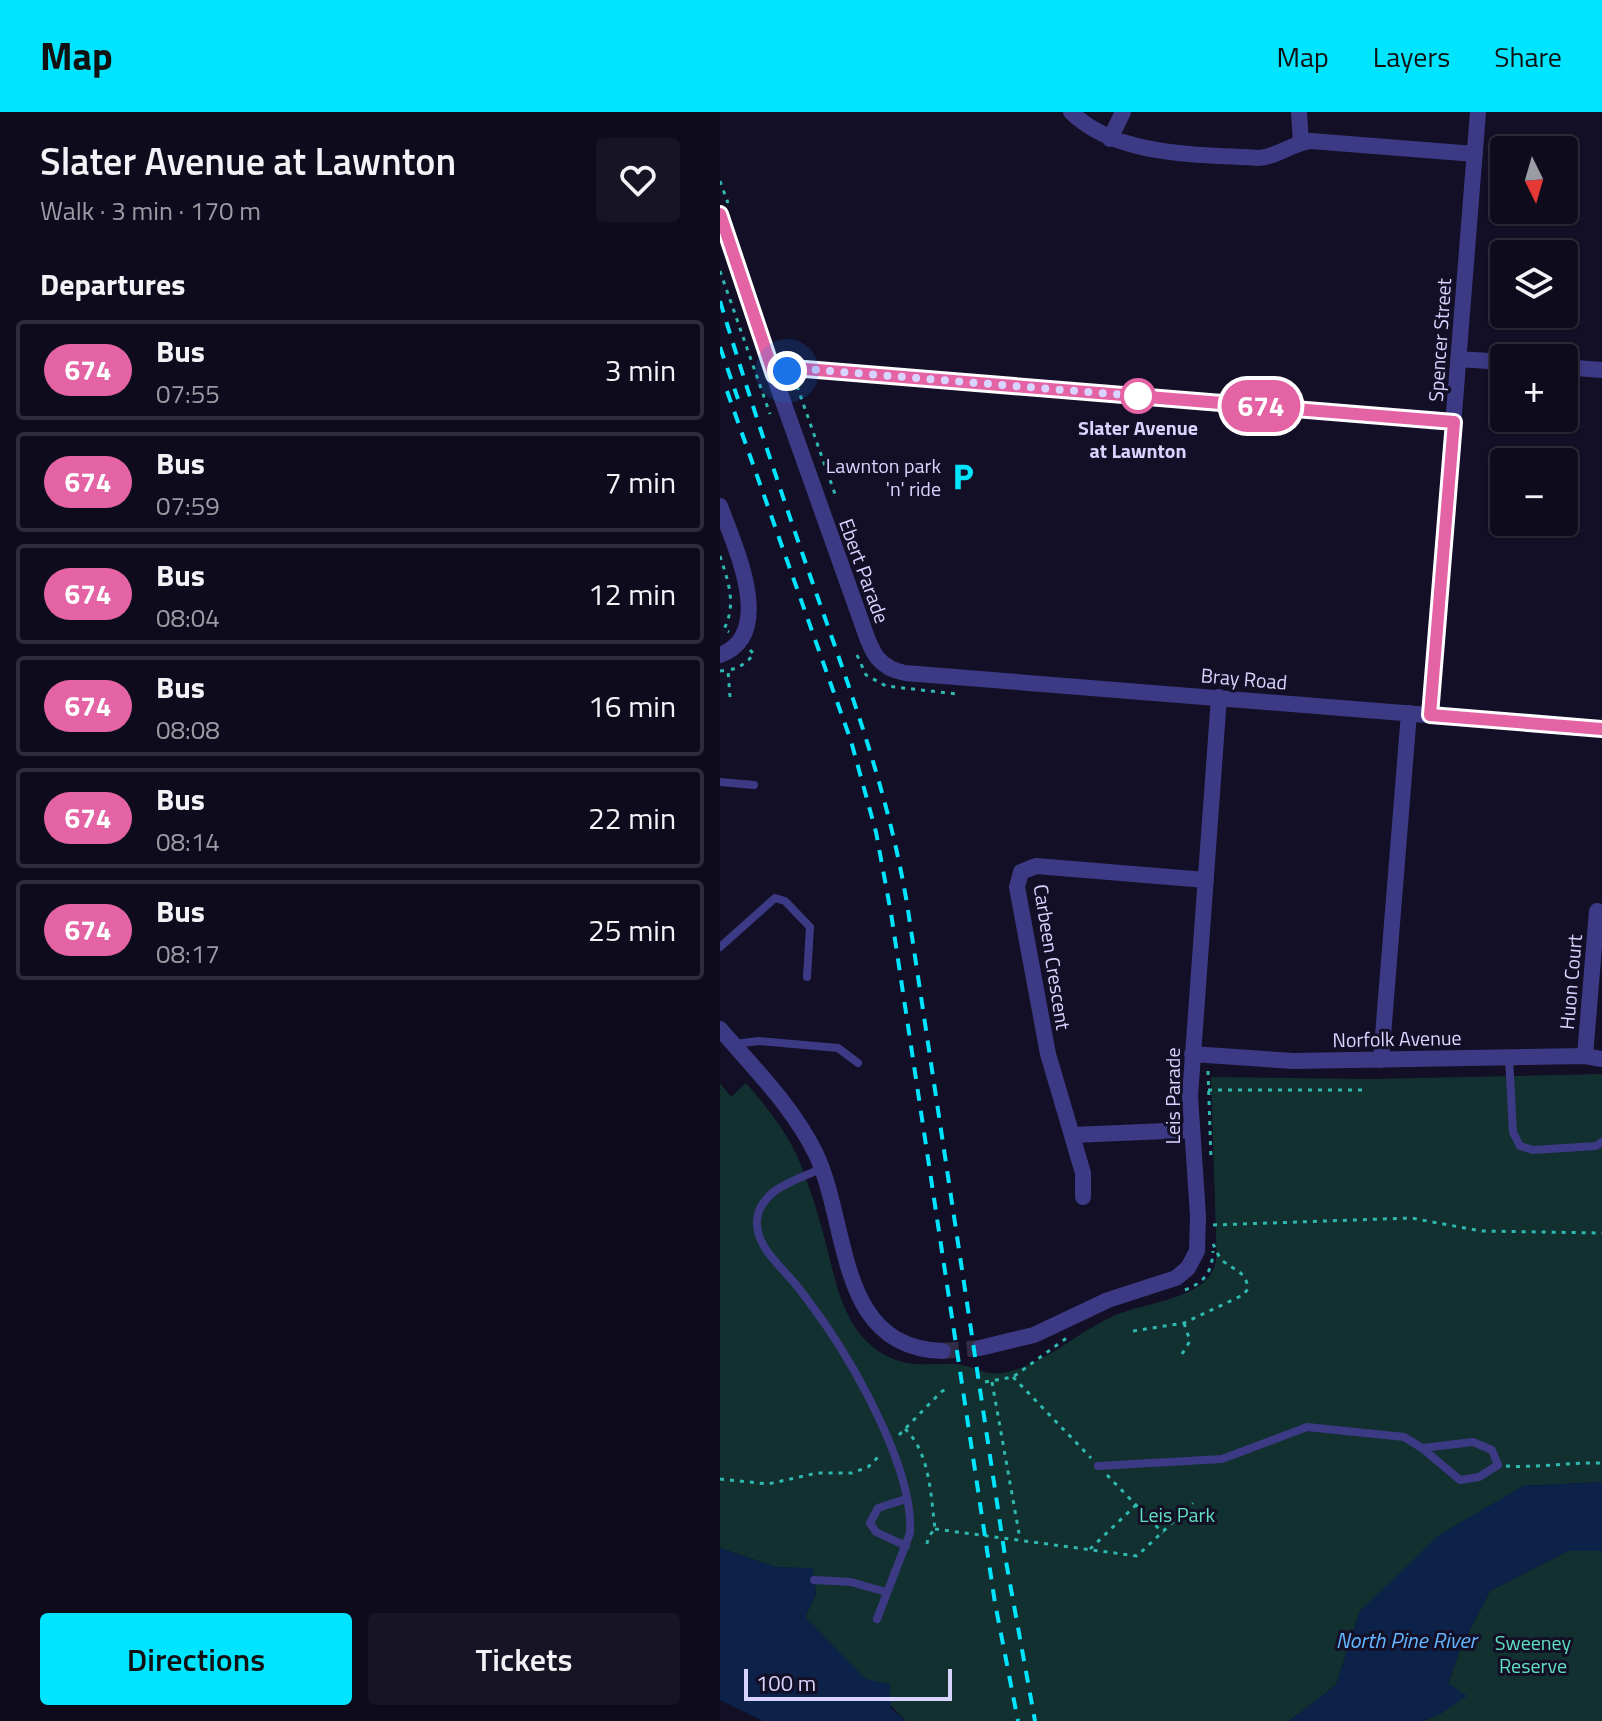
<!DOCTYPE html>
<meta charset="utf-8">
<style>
:root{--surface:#0e0b1c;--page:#171425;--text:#f1f3f6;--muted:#9b9ba3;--line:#2e2b3b;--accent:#00e5ff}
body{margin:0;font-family:"Titillium Web",sans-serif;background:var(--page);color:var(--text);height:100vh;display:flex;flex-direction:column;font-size:30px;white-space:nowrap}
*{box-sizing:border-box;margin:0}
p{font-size:26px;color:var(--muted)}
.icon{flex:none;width:44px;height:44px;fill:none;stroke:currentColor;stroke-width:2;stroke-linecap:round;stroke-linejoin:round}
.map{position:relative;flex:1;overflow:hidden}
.drawer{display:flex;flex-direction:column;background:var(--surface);width:720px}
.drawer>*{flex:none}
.badge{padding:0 16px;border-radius:26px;font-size:28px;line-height:52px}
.needle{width:52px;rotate:175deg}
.controls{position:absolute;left:770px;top:24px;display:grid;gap:16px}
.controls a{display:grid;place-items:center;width:88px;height:88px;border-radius:8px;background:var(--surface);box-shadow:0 2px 6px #0004,0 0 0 2px var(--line);font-size:40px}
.scale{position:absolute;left:24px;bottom:20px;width:208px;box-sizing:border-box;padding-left:8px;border:4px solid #d9d4ff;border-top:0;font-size:22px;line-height:28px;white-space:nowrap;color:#d9d4ff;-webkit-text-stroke:6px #130f26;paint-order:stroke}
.you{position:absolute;width:40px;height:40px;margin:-20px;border:6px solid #fff;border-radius:50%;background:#1a73e8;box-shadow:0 0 0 12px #1a73e833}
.map>.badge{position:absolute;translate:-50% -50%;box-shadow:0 0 0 4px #fff}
h2{padding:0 40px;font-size:30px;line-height:72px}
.round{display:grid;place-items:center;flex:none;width:84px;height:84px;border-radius:8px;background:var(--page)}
.head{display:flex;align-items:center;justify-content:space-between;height:136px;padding:0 40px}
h1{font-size:38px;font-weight:600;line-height:60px}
.button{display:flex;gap:16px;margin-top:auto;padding:16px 40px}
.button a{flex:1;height:92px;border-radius:8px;background:var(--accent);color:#111;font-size:32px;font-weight:600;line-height:92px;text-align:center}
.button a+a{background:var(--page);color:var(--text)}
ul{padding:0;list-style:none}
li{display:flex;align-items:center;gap:24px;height:100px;margin:0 16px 12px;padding:0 24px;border:4px solid var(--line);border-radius:8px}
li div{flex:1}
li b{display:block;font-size:30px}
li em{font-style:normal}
li .badge{min-width:88px;font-weight:700;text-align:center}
header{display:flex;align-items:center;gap:48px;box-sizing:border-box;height:112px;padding:0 40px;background:var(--accent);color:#111}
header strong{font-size:38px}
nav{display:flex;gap:44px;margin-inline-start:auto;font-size:28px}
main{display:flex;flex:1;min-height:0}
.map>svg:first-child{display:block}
</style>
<header>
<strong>Map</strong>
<nav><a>Map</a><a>Layers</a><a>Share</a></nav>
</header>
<main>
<section class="drawer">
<div class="head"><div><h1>Slater Avenue at Lawnton</h1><p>Walk · 3 min · 170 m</p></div><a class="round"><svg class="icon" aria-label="heart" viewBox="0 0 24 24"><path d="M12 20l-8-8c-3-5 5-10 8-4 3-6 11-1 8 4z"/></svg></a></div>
<h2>Departures</h2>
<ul>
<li><span class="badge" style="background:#e463a4;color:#fff">674</span><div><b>Bus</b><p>07:55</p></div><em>3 min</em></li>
<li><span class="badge" style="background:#e463a4;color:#fff">674</span><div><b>Bus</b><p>07:59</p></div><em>7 min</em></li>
<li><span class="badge" style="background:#e463a4;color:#fff">674</span><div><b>Bus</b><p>08:04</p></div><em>12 min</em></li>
<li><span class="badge" style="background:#e463a4;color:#fff">674</span><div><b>Bus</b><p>08:08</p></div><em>16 min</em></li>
<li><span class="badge" style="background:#e463a4;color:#fff">674</span><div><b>Bus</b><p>08:14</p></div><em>22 min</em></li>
<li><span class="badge" style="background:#e463a4;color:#fff">674</span><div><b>Bus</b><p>08:17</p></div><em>25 min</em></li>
</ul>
<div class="button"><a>Directions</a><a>Tickets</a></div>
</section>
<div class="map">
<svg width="882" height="1609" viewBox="0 0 882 1609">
<rect width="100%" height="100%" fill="#130f26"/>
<path fill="#12302f" d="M 882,962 L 882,1370 L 803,1374 L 640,1499 L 616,1573 L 569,1609 L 186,1609 L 85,1505 L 96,1482 L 93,1457 L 56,1455 L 0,1436 L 0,971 L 11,985 L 26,971 C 46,994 65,1017 78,1046 C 89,1073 99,1104 106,1132 C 117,1175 125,1224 169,1245 C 191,1256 211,1251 235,1252 C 251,1253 266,1264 282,1261 C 329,1253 362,1213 407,1199 C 431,1191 482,1184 493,1158 C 498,1147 496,1134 496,1122 L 491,965 L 649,967 Z
M 848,1439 L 882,1439 L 882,1609 L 703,1609 L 720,1602 L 746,1584 L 728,1572 L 741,1535 L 770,1479 Z"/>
<path fill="#0c2248" d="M 882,1370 L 882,1439 L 848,1439 L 770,1479 L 741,1535 L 728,1571 L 747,1584 L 720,1602 L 703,1609 L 569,1609 L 616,1573 L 640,1499 L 719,1423 L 803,1374 Z
M 0,1436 L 56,1455 L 93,1456 L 96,1482 L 85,1505 L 146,1567 L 170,1572 L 171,1596 L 186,1609 L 43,1609 L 0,1588 Z"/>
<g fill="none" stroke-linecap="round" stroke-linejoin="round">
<path stroke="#312d47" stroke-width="16" stroke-dasharray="16 8" stroke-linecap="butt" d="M 223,1239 L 260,1236"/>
<path stroke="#2fb8b0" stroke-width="3" stroke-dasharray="4 6" stroke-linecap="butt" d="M 0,69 L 8,91
M 0,159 L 50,302
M 77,274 L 116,385
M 0,444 C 8,469 17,492 4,517 L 9,520
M 137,543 L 146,563 L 166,574 L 237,582
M 0,559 L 8,558
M 10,585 L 8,558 C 19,557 27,550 34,542 L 30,538
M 488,959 L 491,1047
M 488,978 L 642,978
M 493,1113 L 691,1106 L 761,1119 L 882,1121
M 465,1178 C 485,1170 492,1160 493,1139
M 413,1219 L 464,1211 L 523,1183 L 528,1177 C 526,1159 515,1159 503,1149 C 498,1145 496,1137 493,1132
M 462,1242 L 470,1229 L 464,1211
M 293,1265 L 371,1346
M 265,1270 L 293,1265 L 348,1225
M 272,1270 L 300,1427
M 185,1317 C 210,1340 211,1385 215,1417 L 209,1424 L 206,1435
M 179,1323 L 221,1280 L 228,1276
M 786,1354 C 818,1356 850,1350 882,1351
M 387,1363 L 443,1421
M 0,1367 L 48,1372 L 97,1361 L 132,1361 L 148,1355 L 161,1342
M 215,1417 L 417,1444 L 473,1391
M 370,1437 L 416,1393"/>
<path stroke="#3d3a85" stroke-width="8" d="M 0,670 L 34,673
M 0,835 L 55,786 L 65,789 L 90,815 L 87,865
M 14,932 L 39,929 L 118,936 L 138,951
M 789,946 L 793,1020 L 800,1034 L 813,1038 L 876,1034 L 882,1030
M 101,1057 C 78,1067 40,1077 37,1108 C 35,1135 62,1155 77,1174 C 86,1185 94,1197 103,1209 C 137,1258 194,1359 190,1421 L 157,1507
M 378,1354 L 502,1347 L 587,1315 L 684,1325 L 702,1336 L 753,1330 L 772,1338 L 778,1353 L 759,1365 L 740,1368 L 702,1336
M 186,1387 L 158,1396 L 150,1411 L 156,1420 L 186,1434
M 94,1468 L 131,1470 L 166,1480"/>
<path stroke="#3d3a85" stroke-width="16" d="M 351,0 C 397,45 477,42 538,46 C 558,45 572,31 591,29 L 755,42
M 579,0 L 581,31
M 390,27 L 403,0
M 0,102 L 60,281 L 144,517 C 152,541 159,556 185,561 L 882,617
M 738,247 L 784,250
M 844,255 L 882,258
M 54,263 L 69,258 L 85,257 L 734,310
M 0,394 C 14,433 57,522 0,543
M 710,603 L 758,0
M 0,917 C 34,956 73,995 96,1042 C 130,1115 116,1236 223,1239
M 472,942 L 573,949 L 865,944 L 882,947
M 865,944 L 877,799
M 661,948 L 689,601
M 352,1023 L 471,1018
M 363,1085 L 363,1061 L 328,942 L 297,775 L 301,760 L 316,754 L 486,768
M 260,1236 L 314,1223 L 388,1188 L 456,1166 L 468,1156 L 477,1139 L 478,1104 L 470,984 L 499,585"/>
<path stroke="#00e5ff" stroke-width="4" stroke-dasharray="12 10" stroke-linecap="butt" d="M 0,189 C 29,284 60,378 93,472 C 131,580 170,685 188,798 L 285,1444 L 315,1609
M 0,235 L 18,287
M 7,279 L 131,629 L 156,720 L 171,801 L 275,1491 L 298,1609"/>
</g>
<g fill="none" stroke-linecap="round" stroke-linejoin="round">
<defs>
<path id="line" d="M 0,102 L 54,263 L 85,257 L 734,310 L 710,603 L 882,617"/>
</defs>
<use href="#line" stroke="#fff" stroke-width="18"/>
<use href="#line" stroke="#e463a4" stroke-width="12"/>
<path stroke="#d9d4ff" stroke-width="8" stroke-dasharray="0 14.4" d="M 67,259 L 85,257 L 418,284"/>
</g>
<defs>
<symbol id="parking-bare" viewBox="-9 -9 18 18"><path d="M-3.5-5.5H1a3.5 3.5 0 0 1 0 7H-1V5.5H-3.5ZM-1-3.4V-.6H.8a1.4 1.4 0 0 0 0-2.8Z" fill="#00e5ff" stroke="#130f26" stroke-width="2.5" paint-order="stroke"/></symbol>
</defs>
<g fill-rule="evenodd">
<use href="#parking-bare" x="223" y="345" width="40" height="40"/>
</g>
<circle fill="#fff" stroke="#e463a4" stroke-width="4" cx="418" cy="284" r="16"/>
<g text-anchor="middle" stroke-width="6" stroke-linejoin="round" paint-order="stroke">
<g font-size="20" fill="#d9d4ff" stroke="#130f26">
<text transform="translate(720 228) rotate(-86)" y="7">Spencer Street</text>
<text transform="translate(144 459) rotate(70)" y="7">Ebert Parade</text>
<text transform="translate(524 567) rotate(5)" y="7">Bray Road</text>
<text transform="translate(332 845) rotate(81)" y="7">Carbeen Crescent</text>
<text transform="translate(851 870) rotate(-85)" y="7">Huon Court</text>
<text transform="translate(677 927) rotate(-1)" y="7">Norfolk Avenue</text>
<text transform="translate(453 984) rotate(-90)" y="7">Leis Parade</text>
</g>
<g font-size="20" font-weight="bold" fill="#d9d4ff" stroke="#130f26">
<text x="418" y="323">Slater Avenue<tspan x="418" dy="23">at Lawnton</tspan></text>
</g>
<g font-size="20" fill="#d9d4ff" stroke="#130f26" text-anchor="end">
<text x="221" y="361">Lawnton park<tspan x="221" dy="23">'n' ride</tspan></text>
</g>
<g font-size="20" fill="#5fe0c0" stroke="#130f26">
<text x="457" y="1410">Leis Park</text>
<text x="813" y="1538">Sweeney<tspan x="813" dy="23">Reserve</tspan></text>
</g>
<g font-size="22" font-style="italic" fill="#62b6ff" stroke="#130f26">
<text x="686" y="1536">North Pine River</text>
</g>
</g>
</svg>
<div class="controls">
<a><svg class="needle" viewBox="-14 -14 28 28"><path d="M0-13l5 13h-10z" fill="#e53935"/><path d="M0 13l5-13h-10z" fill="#9b9ba3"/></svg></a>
<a><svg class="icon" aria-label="layers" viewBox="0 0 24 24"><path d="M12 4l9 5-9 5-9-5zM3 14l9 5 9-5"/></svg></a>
<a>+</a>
<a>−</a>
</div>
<div class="scale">100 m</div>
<div class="you" style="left:67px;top:259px"></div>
<b class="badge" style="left:541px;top:294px;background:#e463a4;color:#fff">674</b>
</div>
</main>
